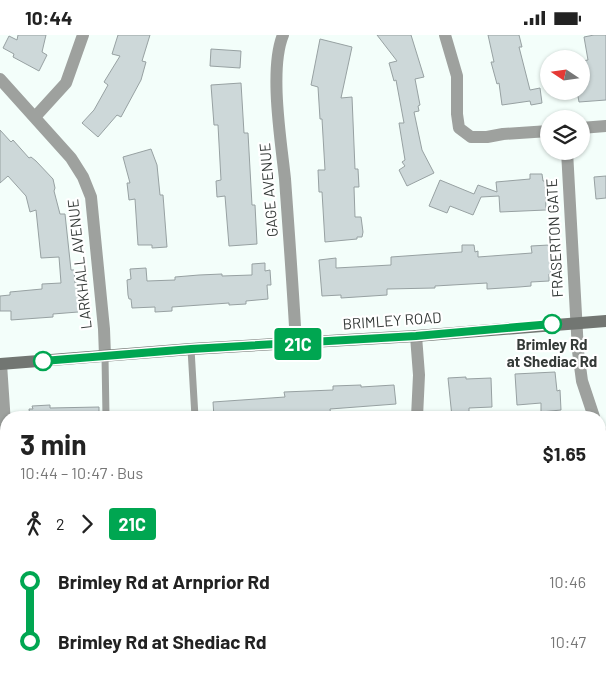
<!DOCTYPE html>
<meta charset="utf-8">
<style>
:root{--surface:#fff;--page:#f6f6f6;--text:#222;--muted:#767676}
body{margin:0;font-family:Barlow,sans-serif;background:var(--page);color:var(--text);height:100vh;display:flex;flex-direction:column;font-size:19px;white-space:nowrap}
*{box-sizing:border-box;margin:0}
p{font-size:16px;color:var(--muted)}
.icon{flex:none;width:28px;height:28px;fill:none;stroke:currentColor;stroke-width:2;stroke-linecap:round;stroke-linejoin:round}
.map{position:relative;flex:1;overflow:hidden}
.side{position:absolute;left:0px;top:376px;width:606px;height:271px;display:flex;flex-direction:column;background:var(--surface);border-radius:20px 20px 0 0;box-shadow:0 1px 4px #0004}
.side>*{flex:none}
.badge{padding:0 10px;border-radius:4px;font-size:18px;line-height:32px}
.needle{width:32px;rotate:283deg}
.fabs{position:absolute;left:540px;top:15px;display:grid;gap:10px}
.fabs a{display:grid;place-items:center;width:50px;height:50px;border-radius:50%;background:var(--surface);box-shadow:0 1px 4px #0004;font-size:25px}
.map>.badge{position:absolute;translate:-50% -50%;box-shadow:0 0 0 2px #fff}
.legs{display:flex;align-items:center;gap:8px;height:55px;padding:0 20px;font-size:16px}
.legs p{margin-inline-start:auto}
.headline{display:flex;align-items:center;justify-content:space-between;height:85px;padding:0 20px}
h1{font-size:28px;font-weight:700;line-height:38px}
ul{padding:0 20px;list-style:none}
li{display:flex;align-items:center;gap:18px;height:60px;font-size:19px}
li i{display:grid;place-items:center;width:8px;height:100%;margin:0 6px;background:currentColor}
li i::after{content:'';width:12px;height:12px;margin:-6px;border:4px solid;border-radius:50%;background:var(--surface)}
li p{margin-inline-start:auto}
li:first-child i{background:linear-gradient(#0000 50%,currentColor 0)}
li:last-child i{background:linear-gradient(currentColor 50%,#0000 0)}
.status{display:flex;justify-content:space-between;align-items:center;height:35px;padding:0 25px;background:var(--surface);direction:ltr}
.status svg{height:14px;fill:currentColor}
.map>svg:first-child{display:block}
</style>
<div class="status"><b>10:44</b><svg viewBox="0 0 49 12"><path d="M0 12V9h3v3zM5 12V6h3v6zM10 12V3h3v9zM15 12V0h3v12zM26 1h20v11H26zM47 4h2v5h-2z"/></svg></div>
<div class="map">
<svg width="606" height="647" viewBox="0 0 606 647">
<rect width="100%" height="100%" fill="#f3fefa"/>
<path fill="#cdd8d9" stroke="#97a1a2" d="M 18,0 L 46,0 L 42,17 L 47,20 L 39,36 L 13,22 L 14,19 L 3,13 L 9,1 L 17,5 Z
M 118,0 L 150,0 L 142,26 L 146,27 L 141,45 L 121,82 L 117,80 L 98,102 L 82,88 L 94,75 L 108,50 L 104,47 L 120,21 L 112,19 Z
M 377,0 L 411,0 L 424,42 L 415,44 L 420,70 L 418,71 L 419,76 L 414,77 L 422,115 L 434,138 L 407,151 L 399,135 L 405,131 L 402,127 L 405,125 L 399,88 L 404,88 L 396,45 L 394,46 L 389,28 L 397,26 Z
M 488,0 L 519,0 L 522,12 L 519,12 L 530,55 L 540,53 L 542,68 L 531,70 L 530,66 L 502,70 L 499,48 L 497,49 L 491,27 L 494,27 Z
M 594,0 L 606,0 L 606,65 L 579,67 L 577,56 L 581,56 L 581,54 L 584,53 L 584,50 L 587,50 L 582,26 L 588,25 L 584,2 Z
M 320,4 L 352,12 L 341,63 L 352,62 L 355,134 L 358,134 L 359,152 L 354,152 L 355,182 L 361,182 L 363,197 L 362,202 L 357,202 L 357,204 L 325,207 L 322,157 L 319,157 L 318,135 L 325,135 L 322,84 L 320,84 L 318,52 L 311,50 Z
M 211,14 L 241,16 L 240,33 L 210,31 Z
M 241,48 L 244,98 L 248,98 L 252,170 L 255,170 L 257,209 L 229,211 L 225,161 L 217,162 L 216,146 L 221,145 L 218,90 L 214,90 L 211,50 Z
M 0,95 L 11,107 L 13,105 L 29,123 L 31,122 L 36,126 L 53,144 L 55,153 L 54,156 L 60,179 L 65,179 L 71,235 L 74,235 L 75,248 L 77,248 L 78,277 L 53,279 L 53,282 L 11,285 L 11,276 L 0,276 L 0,261 L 10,260 L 10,257 L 42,254 L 42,249 L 61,248 L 59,222 L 41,223 L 36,175 L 30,177 L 26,161 L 8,141 L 0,148 Z
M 151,114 L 157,130 L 160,160 L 163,160 L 167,212 L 152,213 L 152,210 L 138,210 L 135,164 L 129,165 L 127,148 L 130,148 L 123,122 Z
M 530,139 L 542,139 L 543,146 L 545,146 L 546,175 L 500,177 L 499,161 L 481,162 L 473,180 L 450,171 L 447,178 L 429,171 L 440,145 L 474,159 L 478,150 L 497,157 L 496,147 L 530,144 Z
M 606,141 L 606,163 L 596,164 L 594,142 Z
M 462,210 L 474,210 L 475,217 L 478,216 L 478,222 L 532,218 L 531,211 L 549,210 L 551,239 L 549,239 L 549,246 L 531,247 L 531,251 L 519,252 L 487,254 L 487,248 L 435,251 L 435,253 L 387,254 L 387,260 L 341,263 L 341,260 L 322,261 L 319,225 L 336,223 L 336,233 L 391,230 L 391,222 L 462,217 Z
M 265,228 L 265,236 L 270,235 L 271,250 L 267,250 L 268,264 L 246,266 L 246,269 L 229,270 L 229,268 L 172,272 L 172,276 L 155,277 L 155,272 L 132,273 L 131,264 L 129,264 L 128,260 L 127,245 L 131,244 L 130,234 L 146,233 L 147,246 L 175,245 L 175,242 L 199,240 L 222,239 L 222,241 L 252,240 L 252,229 Z
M 555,337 L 557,356 L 560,355 L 561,375 L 541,377 L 541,368 L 517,370 L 515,339 Z
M 466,342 L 466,344 L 491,343 L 492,372 L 469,373 L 469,381 L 452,382 L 448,343 Z
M 361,350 L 361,352 L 394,350 L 396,369 L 330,374 L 331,382 L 214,382 L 213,367 L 285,362 L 284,357 L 333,355 L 333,351 Z
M 50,370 L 50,373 L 99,372 L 99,382 L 30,382 L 29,374 L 33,374 L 32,371 Z"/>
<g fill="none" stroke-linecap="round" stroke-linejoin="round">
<path stroke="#9ea19e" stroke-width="7" d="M 191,314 L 195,382
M 105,321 L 106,382"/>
<path stroke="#9ea19e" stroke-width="12" d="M 283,0 C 269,34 281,106 285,144 C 289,199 293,254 296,309
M 445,0 L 457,41 L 457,79 L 459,93 L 471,102 L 487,102 L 503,99 L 549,96
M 0,44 L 71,123 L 83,142 L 91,162 L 104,294 L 105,321
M 35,82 L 66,48 L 83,0
M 581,93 L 606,91
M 567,116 L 578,316 L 582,346 L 594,382
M 416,301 L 419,340 L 417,382
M 1,329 L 6,404
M 600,396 L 606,417
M 22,641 L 23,647
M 414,641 L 414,647"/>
<path stroke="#727672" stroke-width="12" d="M 0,329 L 191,314 L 416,301 L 606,286"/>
</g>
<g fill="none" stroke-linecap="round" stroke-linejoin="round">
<defs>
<path id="line-1" d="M 43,326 L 191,314 L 416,301 L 552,289"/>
</defs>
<use href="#line-1" stroke="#fff" stroke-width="11"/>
<use href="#line-1" stroke="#00a651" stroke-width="8"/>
</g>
<g fill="#fff" stroke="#00a651" stroke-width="2.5">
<circle cx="552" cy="289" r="9"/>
<circle cx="43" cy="326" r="9"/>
</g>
<g text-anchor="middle" stroke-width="4.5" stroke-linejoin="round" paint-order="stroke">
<g font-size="15" fill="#353a38" stroke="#fff">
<text transform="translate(269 155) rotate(-95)" y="5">GAGE AVENUE</text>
<text transform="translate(555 203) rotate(-93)" y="5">FRASERTON GATE</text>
<text transform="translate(80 229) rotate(-96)" y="5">LARKHALL AVENUE</text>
<text transform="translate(392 286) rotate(-4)" y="5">BRIMLEY ROAD</text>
</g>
<g font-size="15" font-weight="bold" fill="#353a38" stroke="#fff">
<text x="552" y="315">Brimley Rd<tspan x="552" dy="17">at Shediac Rd</tspan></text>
</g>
</g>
</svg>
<div class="fabs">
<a><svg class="needle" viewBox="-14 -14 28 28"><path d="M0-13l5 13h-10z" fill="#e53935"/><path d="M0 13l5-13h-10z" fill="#767676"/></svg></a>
<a><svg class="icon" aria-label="layers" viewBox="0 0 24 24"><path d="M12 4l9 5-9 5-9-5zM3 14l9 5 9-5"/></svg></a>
</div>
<b class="badge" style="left:298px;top:309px;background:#00a651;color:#fff">21C</b>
<section class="side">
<div class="headline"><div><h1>3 min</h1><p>10:44 – 10:47 · Bus</p></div><b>$1.65</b></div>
<div class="legs"><svg class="icon" aria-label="walk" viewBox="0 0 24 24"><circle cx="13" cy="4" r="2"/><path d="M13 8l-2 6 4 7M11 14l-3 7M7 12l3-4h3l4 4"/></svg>2<svg class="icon" aria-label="forward" viewBox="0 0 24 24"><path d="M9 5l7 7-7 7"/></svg><b class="badge" style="background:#00a651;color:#fff">21C</b></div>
<ul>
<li><i style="color:#00a651"></i><b>Brimley Rd at Arnprior Rd</b><p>10:46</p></li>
<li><i style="color:#00a651"></i><b>Brimley Rd at Shediac Rd</b><p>10:47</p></li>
</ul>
</section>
</div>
